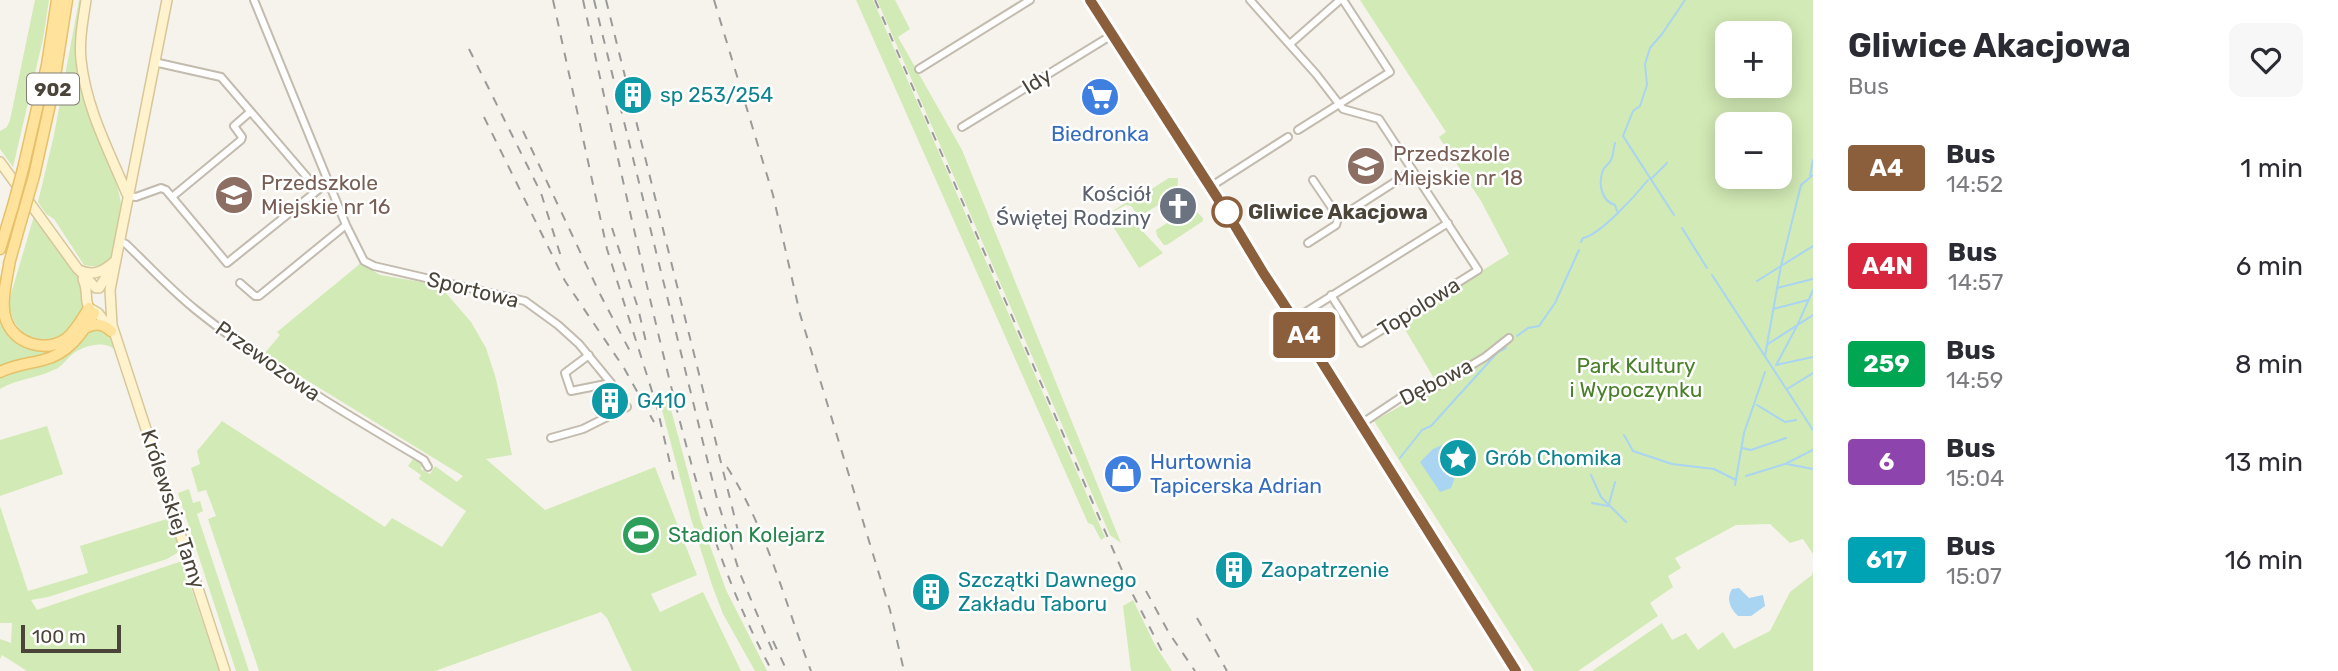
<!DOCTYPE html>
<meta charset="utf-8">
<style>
:root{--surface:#fff;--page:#f7f7f7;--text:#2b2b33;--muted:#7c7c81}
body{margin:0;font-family:Rubik,sans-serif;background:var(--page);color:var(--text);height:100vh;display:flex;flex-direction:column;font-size:26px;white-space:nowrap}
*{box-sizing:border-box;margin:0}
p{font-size:23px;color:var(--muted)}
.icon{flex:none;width:38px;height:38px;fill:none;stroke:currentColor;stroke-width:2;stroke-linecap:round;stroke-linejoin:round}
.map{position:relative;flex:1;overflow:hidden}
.panel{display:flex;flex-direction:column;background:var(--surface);width:525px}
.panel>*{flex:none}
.badge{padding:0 14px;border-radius:5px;font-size:24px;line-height:46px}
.controls{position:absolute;left:1715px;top:21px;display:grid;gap:14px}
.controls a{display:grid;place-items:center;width:77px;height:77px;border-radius:14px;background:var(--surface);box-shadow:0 4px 18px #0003;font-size:35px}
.scale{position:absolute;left:21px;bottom:18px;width:100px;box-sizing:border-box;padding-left:7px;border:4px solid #4b4439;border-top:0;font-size:19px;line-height:24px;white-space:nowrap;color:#4b4439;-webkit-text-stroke:5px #fff;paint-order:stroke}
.map>.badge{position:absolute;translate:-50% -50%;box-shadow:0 0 0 4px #fff}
.round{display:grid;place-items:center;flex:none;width:74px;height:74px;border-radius:14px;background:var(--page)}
.head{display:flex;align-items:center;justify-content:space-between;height:119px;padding:0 35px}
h1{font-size:33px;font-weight:700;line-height:52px}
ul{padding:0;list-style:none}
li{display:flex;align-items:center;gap:21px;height:98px;padding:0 35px}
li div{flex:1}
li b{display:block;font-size:26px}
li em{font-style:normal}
li .badge{min-width:77px;font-weight:700;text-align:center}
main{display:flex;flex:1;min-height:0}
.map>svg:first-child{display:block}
</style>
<main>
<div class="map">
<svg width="1813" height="671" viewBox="0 0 1813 671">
<rect width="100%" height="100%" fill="#f6f3ec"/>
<path fill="#d2eab5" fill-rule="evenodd" d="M 35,0 L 49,0 L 43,39 L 13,167 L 0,149 L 0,131 L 7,127 L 10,120 Z
M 79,0 L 83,0 L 77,39 L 90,115 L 100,146 L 115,176 L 121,203 L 120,217 L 110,262 C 102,267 93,267 84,265 L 54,219 L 46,214 L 38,202 L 54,135 Z
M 856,0 L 873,0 L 1105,537 L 1101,540 L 1093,525 L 1088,523 Z
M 877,0 L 895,0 L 910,29 L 898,37 L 962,150 L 1121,543 L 1110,535 Z
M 1360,0 L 1813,0 L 1813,554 L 1803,539 L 1790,543 L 1770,524 L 1736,525 L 1675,558 L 1681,568 L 1668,576 L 1673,587 L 1650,603 L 1658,616 L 1578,671 L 1534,671 L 1374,421 L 1438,385 L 1400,321 L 1509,254 L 1481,201 L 1439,137 L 1446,132 ZM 1727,33 L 1780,33 L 1780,86 L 1727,86 ZM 1727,124 L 1780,124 L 1780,177 L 1727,177 Z
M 1169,178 L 1178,178 L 1177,194 L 1145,213 L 1143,212 L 1145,216 L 1141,219 L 1131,206 L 1126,205 L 1108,214 L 1115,226 L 1122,222 L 1127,228 L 1135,223 L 1163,253 L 1139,268 L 1106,215 L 1135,197 L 1136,199 Z
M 1192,207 L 1203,218 L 1203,221 L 1167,245 L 1164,245 L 1157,236 L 1156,230 L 1172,220 L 1170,216 L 1177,213 L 1179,216 Z
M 34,216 L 81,283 L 84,309 C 78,318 72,330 64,336 C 37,353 13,331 8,304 Z
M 361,263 L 380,275 L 439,285 L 471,322 L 486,348 L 496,379 L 512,455 L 486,459 L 545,510 L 655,467 L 697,575 L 651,594 L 660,612 L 703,592 L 741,671 L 632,671 L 607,618 L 601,612 L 435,671 L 259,671 L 208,519 L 216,516 L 206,490 L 198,492 L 191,468 L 200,464 L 197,451 L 222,421 L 385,527 L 392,518 L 442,547 L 466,511 L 419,479 L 421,475 L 408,466 L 413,459 L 422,464 L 421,469 L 430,474 L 435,466 L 457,482 L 463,476 L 264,354 L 280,335 L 277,332 Z
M 0,312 L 16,340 L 67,346 L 41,357 L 23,360 L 0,368 Z
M 97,327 L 109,334 L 115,350 C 105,340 85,345 74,353 C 68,357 64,364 58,368 C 40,378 18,378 0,389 L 0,376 L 54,360 L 85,331 Z
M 659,391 L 670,406 L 701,521 L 726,590 L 767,671 L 755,671 L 723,614 L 712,585 L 691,519 L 658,395 Z
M 47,426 L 63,474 L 0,496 L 0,440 Z
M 189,489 L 193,503 L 200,501 L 203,511 L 197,514 L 249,671 L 236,671 L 178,493 Z
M 0,506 L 28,591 L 88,573 L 80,546 L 170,518 L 179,547 L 177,553 L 167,559 L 48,597 L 31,600 L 37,610 L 182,561 L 219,671 L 27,671 L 2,655 L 0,659 L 0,639 L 11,643 L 12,623 L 0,623 Z
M 1813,571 L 1813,671 L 1592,671 L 1662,623 L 1672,640 L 1686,633 L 1698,650 L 1723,632 L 1734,649 L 1770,631 L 1790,592 L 1812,575 Z
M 1133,600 L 1155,645 L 1172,671 L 1131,671 L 1123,606 Z"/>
<path fill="#a9d4f2" d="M 1447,443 C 1461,461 1459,467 1451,488 L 1440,492 L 1420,462 L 1433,449 Z
M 1739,588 L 1749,598 L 1763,595 L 1765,606 L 1751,616 L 1738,616 C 1730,608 1726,599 1732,589 Z"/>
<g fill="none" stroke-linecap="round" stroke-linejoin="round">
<path stroke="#a9d4f2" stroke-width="2" d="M 1615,143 C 1613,149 1614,154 1611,160 C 1609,164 1605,166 1603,170 C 1598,183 1601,201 1615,205 L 1617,211
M 1810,176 L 1813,160
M 1651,179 L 1667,163
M 1674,215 L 1623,136 L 1633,111 L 1640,106 L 1647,85 L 1645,64 L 1650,48 L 1662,34 L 1685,0
M 1682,228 L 1707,268
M 1581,242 L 1583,238 C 1600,235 1636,195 1648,180
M 1712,275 L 1813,430
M 1757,281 L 1813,246
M 1777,288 L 1813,279
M 1773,309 L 1808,300
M 1517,336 L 1528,328 L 1539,326 L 1555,303 L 1579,250
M 1768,344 L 1813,315
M 1765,356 L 1781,266 L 1801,185 L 1813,175
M 1776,365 L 1797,326 L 1813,290
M 1776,365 L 1813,357
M 1787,389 L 1813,373
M 1757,405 L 1785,422 L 1796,420
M 1624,435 L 1633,451 L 1672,464 L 1714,469 L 1736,480
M 1742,448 L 1751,450 L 1786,438
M 1400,458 L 1422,430 L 1431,426 L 1497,353 L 1506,348
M 1787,464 L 1813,469
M 1591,475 L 1601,497 L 1626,522
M 1746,476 L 1785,464 L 1813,450
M 1735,485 L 1744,433 L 1765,372
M 1592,503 L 1608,506
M 1609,504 L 1615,482"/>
<defs>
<path id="street" d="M 254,0 L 346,225 L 364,261 L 374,266 L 525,301 L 558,325 L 579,344 L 611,383 L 627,407 L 583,429 L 551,438
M 1250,0 L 1316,74 L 1343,109 L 1379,119 L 1478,270 L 1361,343 L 1331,295
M 1290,44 L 1340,0
M 154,62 L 221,77 L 318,190
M 919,69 L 1030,0
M 962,127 L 1112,35
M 1298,130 L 1390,72 L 1343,0
M 1313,180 L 1334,211 L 1339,215
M 1210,187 L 1288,137
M 128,196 L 136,197 L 161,188 L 166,190 L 227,263 L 328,182
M 172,197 L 241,140 L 242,137 L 234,126 L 250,112
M 119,241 L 126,244 C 149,266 171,290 196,310 C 267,367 346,414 424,460 L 428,467
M 1308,243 L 1336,225 L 1339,215 L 1345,214 L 1412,171
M 240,283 L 255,296 L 259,296 L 346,225
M 1293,320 L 1448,223
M 589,355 L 565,373 L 571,391 L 611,383
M 1361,424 L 1403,396 L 1424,392 L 1438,385 L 1485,357 L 1509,338"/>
<path id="secondary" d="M 86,0 C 83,20 79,40 81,60 C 86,108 109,151 127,194
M 167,0 L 110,290 L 112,325 L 225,671
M 1090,0 L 1322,362 L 1516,671
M 0,162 L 77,268 L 96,288
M 79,270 C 94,277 104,271 115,261
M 83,279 C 89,292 84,298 89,308 L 98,313 L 111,330
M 99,288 L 111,269"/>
<path id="primary" d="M 23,169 L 47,65 L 57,0
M 34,176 L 52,95 L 67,0
M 0,249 L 13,206
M 10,260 C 7,279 0,303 6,320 C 15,344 45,353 66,339 C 76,331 82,319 89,308
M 9,264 L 21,221
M 85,328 C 95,323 102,323 111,331
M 0,372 C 14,365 28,364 43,360 C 68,354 82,334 94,313"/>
</defs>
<use href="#street" stroke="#c2bbae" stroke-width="10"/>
<use href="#secondary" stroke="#d6c79b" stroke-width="12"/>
<use href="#primary" stroke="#e6c16a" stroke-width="13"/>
<use href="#street" stroke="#fff" stroke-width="6"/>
<use href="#secondary" stroke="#fff3cd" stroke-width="9"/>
<use href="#primary" stroke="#ffe39c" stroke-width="10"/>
<path stroke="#9a9a9a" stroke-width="2" stroke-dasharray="9 9" stroke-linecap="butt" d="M 553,0 L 607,249 L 657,407 L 675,485
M 583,0 C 608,114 633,228 660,341 C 688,457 715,566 772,671
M 594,0 L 717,499 L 739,571 L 773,652
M 606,0 L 741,543
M 714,0 L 773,195 L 800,314 L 890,610 L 904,671
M 875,0 L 1131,591 L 1164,655
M 469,49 L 541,193 L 562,260
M 484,117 L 565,281 L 624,368 L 654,422
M 523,131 L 600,294 L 633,357
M 612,228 L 638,308 L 646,342
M 727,467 C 767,529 785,603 811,671
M 1146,591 L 1169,633 L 1195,671
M 1197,618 L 1227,671
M 773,641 L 787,671"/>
<defs>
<path id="primary-bridge" d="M 13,206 L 23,169
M 21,221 L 34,176"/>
</defs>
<use href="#primary-bridge" stroke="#e6c16a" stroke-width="13" stroke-linecap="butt"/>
<use href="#primary-bridge" stroke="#ffe39c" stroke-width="10"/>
</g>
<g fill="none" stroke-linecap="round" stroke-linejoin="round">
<defs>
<path id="line" d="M 1090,0 L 1229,216 L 1264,274 L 1322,362 L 1516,671"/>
</defs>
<use href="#line" stroke="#fff" stroke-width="16"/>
<use href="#line" stroke="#8b5e3c" stroke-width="10"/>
</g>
<defs>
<symbol id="building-disc" viewBox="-11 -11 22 22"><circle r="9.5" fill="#0f9aa8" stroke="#fff"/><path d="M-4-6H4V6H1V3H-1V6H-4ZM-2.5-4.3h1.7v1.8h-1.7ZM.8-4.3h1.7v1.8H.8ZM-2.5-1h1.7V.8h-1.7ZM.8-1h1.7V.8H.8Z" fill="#fff"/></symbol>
<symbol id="supermarket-disc" viewBox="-11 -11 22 22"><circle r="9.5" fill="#3f7fe0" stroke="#fff"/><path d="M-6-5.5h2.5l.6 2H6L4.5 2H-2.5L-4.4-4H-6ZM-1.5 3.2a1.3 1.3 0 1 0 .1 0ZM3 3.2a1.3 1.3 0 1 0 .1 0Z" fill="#fff"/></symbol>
<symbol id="school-disc" viewBox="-11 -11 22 22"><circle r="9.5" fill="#8d6e63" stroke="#fff"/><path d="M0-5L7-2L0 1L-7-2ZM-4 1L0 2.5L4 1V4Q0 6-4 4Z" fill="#fff"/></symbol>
<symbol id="church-disc" viewBox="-11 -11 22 22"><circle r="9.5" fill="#6b7280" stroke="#fff"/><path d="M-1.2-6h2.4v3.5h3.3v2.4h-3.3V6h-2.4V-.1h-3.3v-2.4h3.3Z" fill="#fff"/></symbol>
<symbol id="sight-disc" viewBox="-11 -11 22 22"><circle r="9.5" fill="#0f9aa8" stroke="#fff"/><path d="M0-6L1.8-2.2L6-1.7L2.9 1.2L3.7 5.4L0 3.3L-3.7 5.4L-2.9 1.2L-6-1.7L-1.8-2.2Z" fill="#fff"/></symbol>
<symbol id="shop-disc" viewBox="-11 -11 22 22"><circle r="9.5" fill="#3f7fe0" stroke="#fff"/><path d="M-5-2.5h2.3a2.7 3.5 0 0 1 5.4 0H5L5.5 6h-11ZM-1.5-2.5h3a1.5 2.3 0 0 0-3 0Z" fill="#fff"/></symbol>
<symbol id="stadium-disc" viewBox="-11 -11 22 22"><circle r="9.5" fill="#2e9e5b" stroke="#fff"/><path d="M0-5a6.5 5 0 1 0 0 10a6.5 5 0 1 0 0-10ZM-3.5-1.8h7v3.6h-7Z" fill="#fff"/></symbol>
</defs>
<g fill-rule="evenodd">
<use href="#building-disc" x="611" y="73" width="44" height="44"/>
<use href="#supermarket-disc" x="1078" y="75" width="44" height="44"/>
<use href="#school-disc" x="1344" y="144" width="44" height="44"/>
<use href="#school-disc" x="212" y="173" width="44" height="44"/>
<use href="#church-disc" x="1156" y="184" width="44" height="44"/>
<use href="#building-disc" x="588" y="379" width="44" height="44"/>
<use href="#sight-disc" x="1436" y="436" width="44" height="44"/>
<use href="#shop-disc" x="1101" y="452" width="44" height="44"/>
<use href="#stadium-disc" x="619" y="513" width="44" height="44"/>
<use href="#building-disc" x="1212" y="548" width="44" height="44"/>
<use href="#building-disc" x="909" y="570" width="44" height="44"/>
</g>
<circle fill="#fff" stroke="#8b5e3c" stroke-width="3.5" cx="1227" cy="212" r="14"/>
<g text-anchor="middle" stroke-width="5" stroke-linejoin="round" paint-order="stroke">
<rect fill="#fff" stroke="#817c74" stroke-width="2" x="27" y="73.5" width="52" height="31" rx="5"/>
<g font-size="19" font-weight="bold" fill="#4b4439">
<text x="53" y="96">902</text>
</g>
<g font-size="21" fill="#4b4439" stroke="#fff">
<text transform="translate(1037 81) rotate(-32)" y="7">Idy</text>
<text transform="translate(473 290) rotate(14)" y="7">Sportowa</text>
<text transform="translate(1419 307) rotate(-32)" y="7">Topolowa</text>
<text transform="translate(268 361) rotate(35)" y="7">Przewozowa</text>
<text transform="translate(1436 382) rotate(-27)" y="7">Dębowa</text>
<text transform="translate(173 509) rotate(72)" y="7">Królewskiej Tamy</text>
</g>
<g font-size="21" fill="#0d838f" stroke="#fff" text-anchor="start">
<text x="660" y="102">sp 253/254</text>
<text x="637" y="408">G410</text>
<text x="1485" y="465">Grób Chomika</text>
<text x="1261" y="577">Zaopatrzenie</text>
<text x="958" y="587">Szczątki Dawnego<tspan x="958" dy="24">Zakładu Taboru</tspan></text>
</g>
<g font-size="21" fill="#366cbe" stroke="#fff">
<text x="1100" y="141">Biedronka</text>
<text x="1150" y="469" text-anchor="start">Hurtownia<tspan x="1150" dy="24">Tapicerska Adrian</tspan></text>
</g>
<g font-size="21" fill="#785e54" stroke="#fff" text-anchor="start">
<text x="1393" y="161">Przedszkole<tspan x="1393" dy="24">Miejskie nr 18</tspan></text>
<text x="261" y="190">Przedszkole<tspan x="261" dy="24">Miejskie nr 16</tspan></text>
</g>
<g font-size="21" fill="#5b616d" stroke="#fff" text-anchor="end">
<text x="1151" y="201">Kościół<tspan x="1151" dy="24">Świętej Rodziny</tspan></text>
</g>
<g font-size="21" font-weight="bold" fill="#4b4439" stroke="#fff" text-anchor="start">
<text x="1248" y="219">Gliwice Akacjowa</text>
</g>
<g font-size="21" fill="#4a7f2a" stroke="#fff">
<text x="1636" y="373">Park Kultury<tspan x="1636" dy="24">i Wypoczynku</tspan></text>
</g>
<g font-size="21" fill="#27864d" stroke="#fff" text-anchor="start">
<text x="668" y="542">Stadion Kolejarz</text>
</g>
</g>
</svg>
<div class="controls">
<a>+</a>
<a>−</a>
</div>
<div class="scale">100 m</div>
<b class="badge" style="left:1304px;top:335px;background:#8b5e3c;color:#fff">A4</b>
</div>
<section class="panel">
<div class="head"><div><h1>Gliwice Akacjowa</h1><p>Bus</p></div><a class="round"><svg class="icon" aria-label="heart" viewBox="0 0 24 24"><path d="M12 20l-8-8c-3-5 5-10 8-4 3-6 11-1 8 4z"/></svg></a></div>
<ul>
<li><span class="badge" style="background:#8b5e3c;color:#fff">A4</span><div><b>Bus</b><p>14:52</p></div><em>1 min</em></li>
<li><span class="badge" style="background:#d7263d;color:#fff">A4N</span><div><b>Bus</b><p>14:57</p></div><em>6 min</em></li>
<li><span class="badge" style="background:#00a651;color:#fff">259</span><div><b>Bus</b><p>14:59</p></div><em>8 min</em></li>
<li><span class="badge" style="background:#8e44ad;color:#fff">6</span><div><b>Bus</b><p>15:04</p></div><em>13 min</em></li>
<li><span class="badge" style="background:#00a3b4;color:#fff">617</span><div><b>Bus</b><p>15:07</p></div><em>16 min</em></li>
</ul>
</section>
</main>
